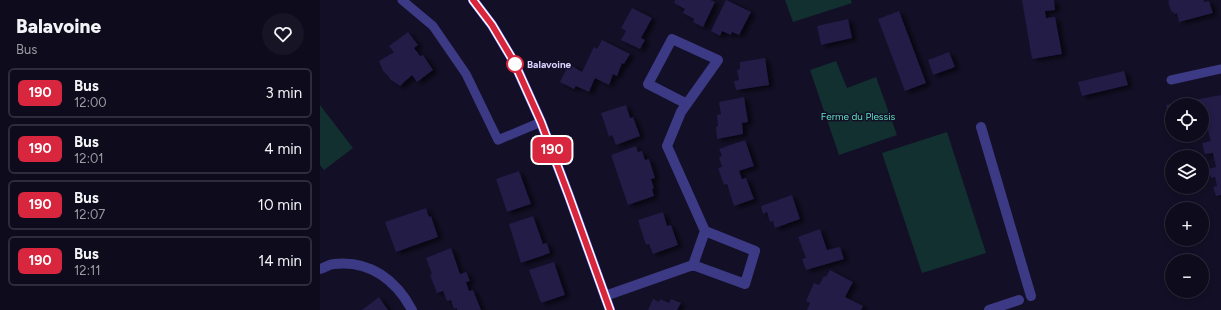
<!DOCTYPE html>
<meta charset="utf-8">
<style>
:root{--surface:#0e0b1c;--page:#171425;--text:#f1f3f6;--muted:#9b9ba3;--line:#2e2b3b}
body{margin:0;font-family:Figtree,sans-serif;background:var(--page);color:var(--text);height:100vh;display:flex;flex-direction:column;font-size:15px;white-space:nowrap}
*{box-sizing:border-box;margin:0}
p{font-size:13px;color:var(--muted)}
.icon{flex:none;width:22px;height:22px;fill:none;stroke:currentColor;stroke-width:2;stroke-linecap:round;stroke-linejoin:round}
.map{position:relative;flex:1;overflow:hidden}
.drawer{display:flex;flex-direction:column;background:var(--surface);width:320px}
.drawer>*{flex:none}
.badge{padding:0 8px;border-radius:6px;font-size:14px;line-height:26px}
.buttons{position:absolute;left:845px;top:98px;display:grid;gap:8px}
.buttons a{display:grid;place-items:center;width:44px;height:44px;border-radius:50%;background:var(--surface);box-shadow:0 2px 6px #0003,0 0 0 1px var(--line);font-size:20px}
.map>.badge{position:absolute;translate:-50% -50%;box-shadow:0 0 0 2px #fff}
.round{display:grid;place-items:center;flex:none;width:42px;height:42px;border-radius:21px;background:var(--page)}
.summary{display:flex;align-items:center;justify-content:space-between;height:68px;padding:0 16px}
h1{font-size:19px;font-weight:800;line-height:30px}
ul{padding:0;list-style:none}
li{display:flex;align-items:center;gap:12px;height:50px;margin:0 8px 6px;padding:0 8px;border:2px solid var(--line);border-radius:6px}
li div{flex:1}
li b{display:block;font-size:15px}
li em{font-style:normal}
li .badge{min-width:44px;font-weight:700;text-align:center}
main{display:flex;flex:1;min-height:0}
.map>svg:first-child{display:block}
</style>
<main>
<section class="drawer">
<div class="summary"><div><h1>Balavoine</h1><p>Bus</p></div><a class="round"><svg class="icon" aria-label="heart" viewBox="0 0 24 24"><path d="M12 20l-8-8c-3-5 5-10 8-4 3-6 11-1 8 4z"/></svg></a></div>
<ul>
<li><span class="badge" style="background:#d7263d;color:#fff">190</span><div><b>Bus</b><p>12:00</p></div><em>3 min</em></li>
<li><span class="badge" style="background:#d7263d;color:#fff">190</span><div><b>Bus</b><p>12:01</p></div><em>4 min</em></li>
<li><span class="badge" style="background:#d7263d;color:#fff">190</span><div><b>Bus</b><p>12:07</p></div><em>10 min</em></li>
<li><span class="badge" style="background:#d7263d;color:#fff">190</span><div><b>Bus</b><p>12:11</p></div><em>14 min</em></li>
</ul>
</section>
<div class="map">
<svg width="901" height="310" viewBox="0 0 901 310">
<defs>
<filter id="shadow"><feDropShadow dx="4.5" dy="2.5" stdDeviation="2" flood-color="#0009"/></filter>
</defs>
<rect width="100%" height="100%" fill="#130f26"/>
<path fill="#12302f" d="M 465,0 L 531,0 L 532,3 L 473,22 Z
M 516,61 L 527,88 L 556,77 L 577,135 L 519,155 L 490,70 Z
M 0,105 L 33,148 L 4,170 L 0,165 Z
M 627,132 L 666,253 L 602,273 L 562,153 Z"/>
<path fill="#241b47" filter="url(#shadow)" d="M 355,0 L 390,0 L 395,2 L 383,27 L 373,22 L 374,19 L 363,13 L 365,9 L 354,3 Z
M 406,0 L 431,12 L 419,35 L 412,32 L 411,35 L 402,31 L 400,36 L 391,31 Z
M 702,0 L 734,0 L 735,10 L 725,11 L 726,18 L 735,17 L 742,54 L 712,59 Z
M 850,0 L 884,0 L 884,2 L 889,1 L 893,13 L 859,22 L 857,13 L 855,14 L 851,11 L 848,1 Z
M 312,8 L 332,18 L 321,38 L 325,40 L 320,49 L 301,40 L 306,31 L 301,28 Z
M 579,11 L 606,83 L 585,91 L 558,19 Z
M 528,19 L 532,38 L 501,45 L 497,26 Z
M 88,32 L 98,45 L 94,48 L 100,56 L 103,55 L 113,70 L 97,82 L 92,75 L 80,86 L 71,80 L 67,75 L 63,71 L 59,61 L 74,52 L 69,46 Z
M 282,40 L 310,54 L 304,64 L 302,63 L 297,76 L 293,74 L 289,85 L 275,78 L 269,92 L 256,86 L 254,89 L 240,82 L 249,64 L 262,72 L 274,47 L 277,49 Z
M 629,52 L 635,67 L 613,75 L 608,60 Z
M 445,58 L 449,85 L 416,90 L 414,81 L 419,80 L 417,70 L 420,69 L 420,62 Z
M 804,71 L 808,85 L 762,96 L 758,82 Z
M 901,95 L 901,195 L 896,196 L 893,187 L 897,186 L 895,177 L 891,178 L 888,169 L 896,167 L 893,153 L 885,154 L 882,143 L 891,141 L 887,127 L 882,128 L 882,105 L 852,105 L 852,122 L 850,123 L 846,105 Z
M 424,97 L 428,122 L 422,123 L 423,134 L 397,139 L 396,127 L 398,126 L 397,115 L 401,114 L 399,102 Z
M 306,105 L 310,118 L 313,117 L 320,136 L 296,145 L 292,135 L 289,137 L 281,113 Z
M 425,140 L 434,166 L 419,171 L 422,179 L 426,178 L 434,199 L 414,206 L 407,184 L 404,185 L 398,168 L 402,167 L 399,157 L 402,156 L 399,149 Z
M 316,146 L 318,152 L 322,151 L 325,160 L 329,159 L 335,178 L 331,179 L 334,189 L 332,189 L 334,196 L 308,205 L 291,155 Z
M 199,171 L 211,204 L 187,212 L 176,179 Z
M 472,195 L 480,219 L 455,228 L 453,221 L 450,222 L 447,212 L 443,214 L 441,206 Z
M 106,208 L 109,217 L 111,216 L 118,237 L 76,252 L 65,222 Z
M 343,212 L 347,226 L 351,225 L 358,245 L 333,254 L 329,244 L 326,245 L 318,220 Z
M 213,216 L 223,244 L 227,243 L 230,253 L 201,263 L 189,224 Z
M 500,229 L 507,250 L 520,247 L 524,259 L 486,270 L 482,259 L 486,258 L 478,237 Z
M 131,248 L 140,274 L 146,272 L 150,281 L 146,282 L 149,291 L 153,290 L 161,310 L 137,310 L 137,308 L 134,309 L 131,300 L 127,301 L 123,291 L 117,293 L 110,275 L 112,274 L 106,258 Z
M 234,262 L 245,295 L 221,303 L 209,270 Z
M 510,270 L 533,282 L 525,297 L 543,306 L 541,310 L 487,310 L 490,303 L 486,301 L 494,283 L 499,285 L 504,276 L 506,277 Z
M 59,297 L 68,310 L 42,310 Z
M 333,299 L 339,302 L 340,299 L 349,303 L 351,299 L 361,303 L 357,310 L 328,310 Z"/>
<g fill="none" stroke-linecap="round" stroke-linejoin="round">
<path stroke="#3d3a85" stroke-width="9" d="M 82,0 L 113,26 L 146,74 L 178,140 L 221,122
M 851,80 L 901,69"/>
<path stroke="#3d3a85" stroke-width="10" d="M 661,127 L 711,296
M 373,265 L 425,284 L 435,251 L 385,231
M 0,269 C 4,268 10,264 14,264 C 50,260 76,280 92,310
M 285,296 L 373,265 L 385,231 L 347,146 L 361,112 L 398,60 L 352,39 L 328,84 L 367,104
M 669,310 L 699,300"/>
<path stroke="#6f6bff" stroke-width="10" d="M 153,0 L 172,25 L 194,62 L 221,122 L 249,196 L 290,310"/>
</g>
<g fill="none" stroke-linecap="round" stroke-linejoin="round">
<defs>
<path id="line" d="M 153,0 L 172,25 L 194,62 L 221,122 L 249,196 L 290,310"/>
</defs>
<use href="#line" stroke="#fff" stroke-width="9"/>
<use href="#line" stroke="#d7263d" stroke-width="6"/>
</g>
<circle fill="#fff" stroke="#d7263d" stroke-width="2" cx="195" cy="64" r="8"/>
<g text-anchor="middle" stroke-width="3" stroke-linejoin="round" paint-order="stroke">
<g font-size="10" font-weight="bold" fill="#d9d4ff" stroke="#130f26" text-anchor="start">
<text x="207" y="68">Balavoine</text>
</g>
<g font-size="10" fill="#5fe0c0" stroke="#130f26">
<text x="538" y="120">Ferme du Plessis</text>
</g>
</g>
</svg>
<div class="buttons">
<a><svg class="icon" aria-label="locate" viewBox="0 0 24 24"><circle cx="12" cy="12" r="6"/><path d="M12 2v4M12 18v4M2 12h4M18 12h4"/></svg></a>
<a><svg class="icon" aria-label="layers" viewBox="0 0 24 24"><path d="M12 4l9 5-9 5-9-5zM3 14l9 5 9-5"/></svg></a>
<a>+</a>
<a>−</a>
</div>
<b class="badge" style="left:232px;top:150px;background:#d7263d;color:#fff">190</b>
</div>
</main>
